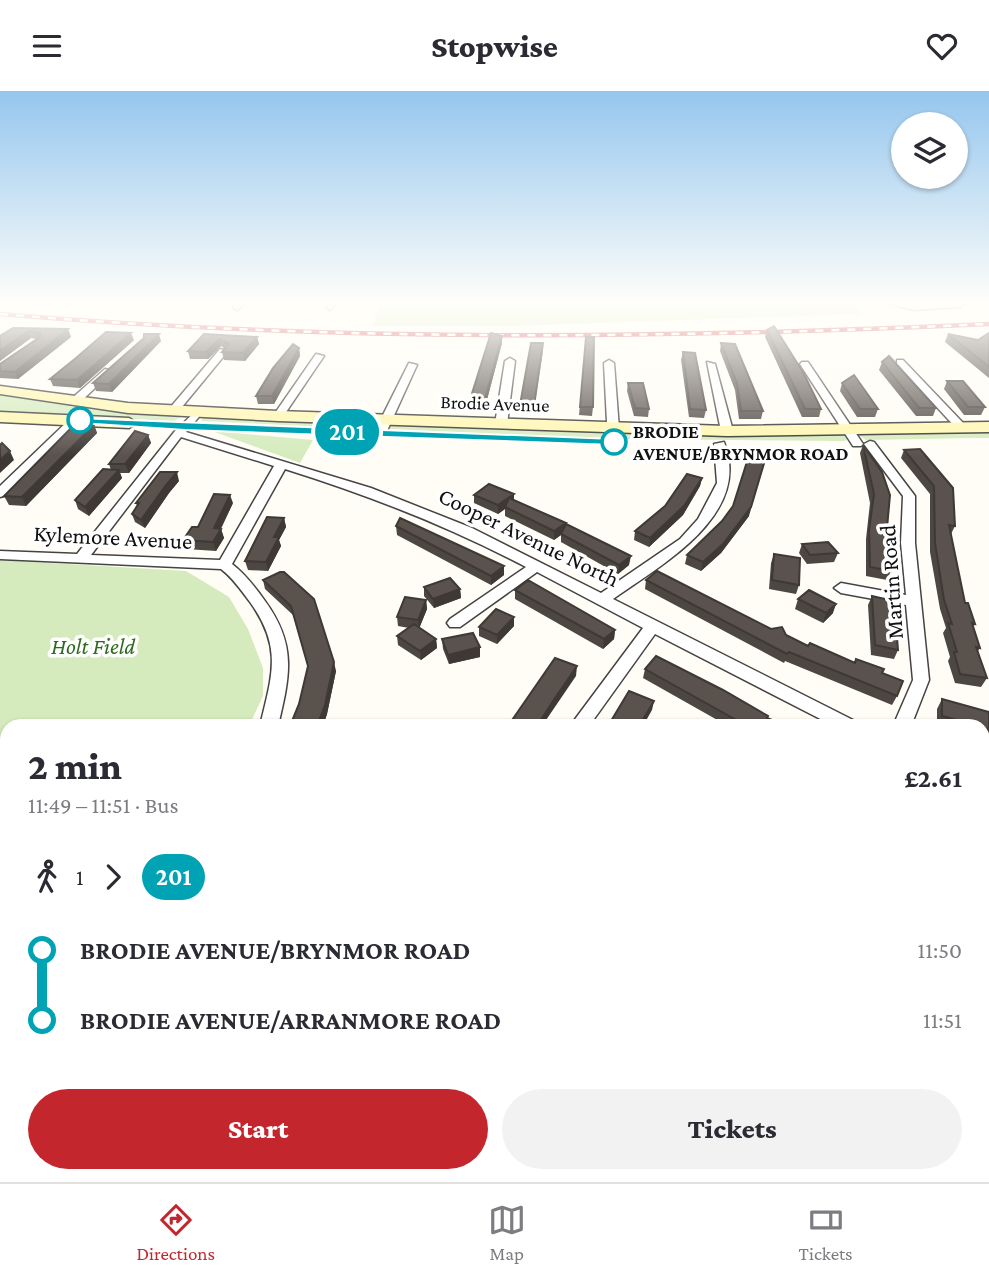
<!DOCTYPE html>
<meta charset="utf-8">
<style>
:root{--surface:#fff;--page:#f2f2f3;--text:#2b2b33;--muted:#7c7c81;--line:#e1e1e2;--accent:#c4262e}
body{margin:0;font-family:"Crimson Pro",serif;background:var(--page);color:var(--text);height:100vh;display:flex;flex-direction:column;font-size:26px;white-space:nowrap}
*{box-sizing:border-box;margin:0}
p{font-size:23px;color:var(--muted)}
.icon{flex:none;width:38px;height:38px;fill:none;stroke:currentColor;stroke-width:2;stroke-linecap:round;stroke-linejoin:round}
.map{position:relative;flex:1;overflow:hidden}
.side{position:absolute;left:0px;top:628px;width:990px;height:464px;display:flex;flex-direction:column;background:var(--surface);border-radius:21px 21px 0 0;box-shadow:0 2px 5px #0004}
.side>*{flex:none}
.badge{padding:0 14px;border-radius:23px;font-size:24px;line-height:46px}
.fabs{position:absolute;left:891px;top:21px;display:grid;gap:14px}
.fabs a{display:grid;place-items:center;width:77px;height:77px;border-radius:50%;background:var(--surface);box-shadow:0 2px 5px #0004;font-size:35px}
.map>.badge{position:absolute;translate:-50% -50%;box-shadow:0 0 0 4px #fff}
.legs{display:flex;align-items:center;gap:10px;height:77px;padding:0 28px;font-size:23px}
.legs p{margin-inline-start:auto}
.overview{display:flex;align-items:center;justify-content:space-between;height:119px;padding:0 28px}
h1{font-size:38px;font-weight:800;line-height:52px}
.cta{display:flex;gap:14px;margin-top:auto;padding:14px 28px}
.cta a{flex:1;height:80px;border-radius:42px;background:var(--accent);color:#fff;font-size:28px;font-weight:800;line-height:80px;text-align:center}
.cta a+a{background:var(--page);color:var(--text)}
ul{padding:0 28px;list-style:none}
li{display:flex;align-items:center;gap:24px;height:70px;font-size:26px}
li i{display:grid;place-items:center;width:10px;height:100%;margin:0 9px;background:currentColor}
li i::after{content:'';width:18px;height:18px;margin:-9px;border:5px solid;border-radius:50%;background:var(--surface)}
li p{margin-inline-start:auto}
li:first-child i{background:linear-gradient(#0000 50%,currentColor 0)}
li:last-child i{background:linear-gradient(currentColor 50%,#0000 0)}
header{display:flex;justify-content:space-between;align-items:center;height:91px;padding:0 28px;background:var(--surface);font-size:32px;font-weight:800}
.dock{display:flex;justify-content:space-around;align-items:center;height:98px;border-top:2px solid var(--line);background:var(--surface);font-size:19px;color:var(--muted)}
.dock a{display:grid;justify-items:center;gap:4px}
.dock .current{color:var(--accent)}
.map>svg:first-child{display:block}
</style>
<header><svg class="icon" aria-label="menu" viewBox="0 0 24 24"><path d="M4 6h16M4 12h16M4 18h16"/></svg>Stopwise<svg class="icon" aria-label="heart" viewBox="0 0 24 24"><path d="M12 20l-8-8c-3-5 5-10 8-4 3-6 11-1 8 4z"/></svg></header>
<div class="map">
<svg width="989" height="1091" viewBox="0 0 989 1091">
<rect width="100%" height="100%" fill="#fffdf5"/>
<path fill="#d5ebbd" d="M 379,213 L 853,213 L 862,223 L 511,235 L 373,235 Z
M 0,303 L 91,318 L 182,325 L 174,330 L 0,322 Z
M 204,325 L 376,332 L 378,334 L 371,338 L 201,330 Z
M 389,333 L 599,340 L 605,346 L 595,348 L 391,338 L 387,337 Z
M 989,339 L 989,347 L 972,347 L 866,349 L 858,344 Z
M 212,340 L 313,349 L 300,372 Z
M 620,341 L 842,343 L 849,348 L 844,350 L 624,348 L 618,345 Z
M 0,469 L 186,480 L 229,506 L 248,538 L 263,577 L 263,605 L 249,635 L 7,635 L 7,957 L 0,966 Z"/>
<g fill="none" stroke-linecap="round" stroke-linejoin="round">
<defs>
<path id="street" d="M 235,213 L 244,213 L 237,219 L 233,216 Z
M 328,213 L 336,213 L 330,219 L 326,216 Z
M 889,213 L 964,213 L 960,216 L 915,219 Z
M 220,258 L 228,260 L 177,322 L 169,322 L 169,318 Z
M 316,263 L 324,265 L 282,327 L 274,327 L 273,325 Z
M 510,267 L 515,270 L 507,333 L 501,336 L 495,333 L 505,270 Z
M 609,269 L 614,272 L 620,351 L 614,354 L 608,351 L 604,272 Z
M 897,269 L 903,269 L 966,335 L 966,339 L 958,339 L 897,273 Z
M 707,271 L 715,273 L 733,340 L 731,342 L 721,340 Z
M 802,271 L 808,271 L 863,353 L 861,355 L 853,355 L 800,273 Z
M 409,272 L 417,274 L 386,342 L 376,344 L 374,342 Z
M 105,278 L 113,280 L 78,313 L 70,313 L 70,309 Z
M 198,318 L 203,321 L 186,341 L 371,397 L 472,437 L 601,502 L 680,448 L 698,428 L 717,392 L 714,353 L 724,351 C 753,424 661,474 613,508 L 855,630 L 858,635 L 834,635 L 655,543 L 589,635 L 570,635 L 643,537 L 537,481 L 460,536 L 450,536 L 447,532 L 450,528 L 526,476 C 448,435 368,404 285,378 L 232,473 C 245,483 255,496 265,510 C 297,554 290,584 278,635 L 260,635 C 272,584 283,557 250,511 C 241,499 233,487 221,478 L 0,468 L 0,460 L 77,463 L 175,340 ZM 181,346 L 274,375 L 220,469 L 91,464 Z
M 71,327 L 80,329 L 4,405 L 0,406 L 0,395 Z
M 870,350 L 874,351 L 915,405 L 915,452 L 929,589 L 911,635 L 893,635 L 913,589 L 906,514 L 841,502 L 834,497 L 841,492 L 906,504 L 901,452 L 903,405 L 864,353 Z
M 984,676 L 989,678 L 989,694 L 984,692 Z
M 7,983 L 7,1015 L 0,1018 L 0,986 Z
M 353,1085 L 381,1085 L 379,1091 L 351,1091 Z
M 755,1085 L 783,1085 L 782,1091 L 754,1091 Z"/>
<path id="secondary" d="M 0,295 L 128,312 L 278,320 L 727,335 L 989,331 L 989,341 L 727,345 L 278,330 L 128,322 L 0,303 Z
M 0,321 L 129,327 L 137,332 L 129,337 L 0,331 Z"/>
</defs>
<use href="#street" stroke="#444" stroke-width="3"/>
<use href="#secondary" stroke="#333" stroke-width="3"/>
<use href="#street" fill="#fff" fill-rule="evenodd"/>
<use href="#secondary" fill="#fff6b0" fill-rule="evenodd"/>
<defs>
<path id="rail" d="M 0,223 C 328,251 660,248 989,233"/>
</defs>
<use href="#rail" stroke="#c4262e" stroke-width="4.5"/>
<use href="#rail" stroke="#fff" stroke-width="2.5" stroke-dasharray="8" stroke-linecap="butt"/>
</g>
<path fill="#4d4742" d="M 13,237 L 68,238 L 71,246 L 18,288 L 0,287 L 0,273 L 36,248 L 31,247 L 0,270 L 0,245 Z
M 767,239 L 821,318 L 819,326 L 802,326 L 765,246 Z
M 989,242 L 989,287 L 945,251 L 948,243 L 978,249 Z
M 204,243 L 257,246 L 259,253 L 245,270 L 224,269 L 222,261 L 225,258 L 221,255 L 208,268 L 190,268 L 188,260 Z
M 586,246 L 593,316 L 592,325 L 579,324 Z
M 144,247 L 161,250 L 112,301 L 96,300 L 93,292 Z
M 134,249 L 80,297 L 53,295 L 50,288 L 76,267 Z
M 502,252 L 484,320 L 470,320 L 469,312 Z
M 543,252 L 533,323 L 520,322 L 520,314 Z
M 721,252 L 763,320 L 761,328 L 739,328 L 735,299 L 720,260 Z
M 299,257 L 300,265 L 274,313 L 258,313 L 256,305 Z
M 683,261 L 706,319 L 704,327 L 689,326 L 681,269 Z
M 882,271 L 936,317 L 933,325 L 916,325 L 879,279 Z
M 947,290 L 985,316 L 981,324 L 964,324 L 944,298 Z
M 628,292 L 649,318 L 648,326 L 634,325 L 627,300 Z
M 842,292 L 878,318 L 875,326 L 857,326 L 840,300 Z
M 94,334 L 97,342 L 26,415 L 9,414 L 4,405 Z
M 148,344 L 151,352 L 129,382 L 120,382 L 122,387 L 89,425 L 78,418 L 75,409 L 111,379 L 109,373 Z
M 863,354 L 887,437 L 891,480 L 887,489 L 866,485 L 866,448 L 870,412 L 860,362 Z
M 920,358 L 955,435 L 951,443 L 965,512 L 975,533 L 973,537 L 980,557 L 978,560 L 987,587 L 981,596 L 955,592 L 948,570 L 950,566 L 943,542 L 946,537 L 940,518 L 930,461 L 930,403 L 901,367 L 904,359 Z
M 702,387 L 700,395 L 683,424 L 649,456 L 634,449 L 635,440 Z
M 179,390 L 169,402 L 145,437 L 135,431 L 132,423 L 137,415 L 136,412 Z
M 514,403 L 514,409 L 629,474 L 618,483 L 561,451 L 561,444 L 554,449 L 505,425 L 505,418 L 498,423 L 474,412 L 474,404 Z
M 233,412 L 221,438 L 224,447 L 216,460 L 186,458 L 183,449 L 198,436 Z
M 733,415 L 749,425 L 721,462 L 701,480 L 685,473 L 687,464 L 722,430 Z
M 284,427 L 286,436 L 279,449 L 281,455 L 268,480 L 248,479 L 245,470 Z
M 396,435 L 504,475 L 504,484 L 491,494 L 397,444 Z
M 802,453 L 838,462 L 834,471 L 807,473 L 799,462 Z
M 774,463 L 799,494 L 796,503 L 769,498 L 771,472 Z
M 280,481 L 336,580 L 327,623 L 323,635 L 290,635 L 299,613 L 308,576 L 293,524 L 265,498 L 263,489 Z
M 646,489 L 771,538 L 808,555 L 882,582 L 897,605 L 892,614 L 785,570 L 784,572 L 645,498 Z
M 424,496 L 460,498 L 461,507 L 434,517 L 424,505 Z
M 515,499 L 615,539 L 614,548 L 603,558 L 515,508 Z
M 872,505 L 898,559 L 894,568 L 871,564 L 868,514 Z
M 798,508 L 833,522 L 823,532 L 795,518 Z
M 426,509 L 427,518 L 419,537 L 436,548 L 437,557 L 421,569 L 398,554 L 397,545 L 409,537 L 398,535 L 397,526 Z
M 514,535 L 497,553 L 479,545 L 479,536 Z
M 442,548 L 480,556 L 480,566 L 449,573 L 443,558 Z
M 645,578 L 768,625 L 767,628 L 787,635 L 728,635 L 643,587 Z
M 942,608 L 989,621 L 989,649 L 984,648 L 984,635 L 937,634 L 937,618 Z
M 984,709 L 989,711 L 989,751 L 984,749 Z
M 90,1085 L 247,1085 L 258,1091 L 104,1091 Z
M 817,1085 L 865,1085 L 864,1091 L 865,1091 L 816,1091 Z"/>
<path fill="#3f3936" d="M 68,238 L 71,246 L 18,288 L 15,281 Z
M 28,240 L 31,247 L 0,270 L 0,260 Z
M 131,242 L 134,249 L 80,297 L 77,289 Z
M 159,243 L 161,250 L 112,301 L 109,293 Z
M 502,245 L 502,252 L 484,320 L 484,312 Z
M 257,246 L 259,253 L 245,270 L 243,262 Z
M 219,248 L 221,255 L 208,268 L 206,261 Z
M 543,252 L 543,260 L 533,323 L 534,315 Z
M 299,257 L 300,265 L 274,313 L 272,305 Z
M 94,334 L 97,342 L 26,415 L 22,406 Z
M 148,344 L 151,352 L 129,382 L 125,373 Z
M 10,360 L 14,369 L 0,382 L 0,369 Z
M 765,369 L 749,425 L 721,462 L 701,480 L 703,471 Z
M 119,379 L 122,387 L 89,425 L 85,416 Z
M 177,381 L 179,390 L 169,402 L 145,437 L 141,429 L 166,394 Z
M 702,387 L 700,395 L 683,424 L 649,456 L 650,447 Z
M 514,403 L 514,411 L 505,416 L 505,418 L 498,423 L 498,414 Z
M 230,404 L 233,412 L 218,442 L 221,438 L 224,447 L 216,460 L 213,451 L 214,437 Z
M 284,427 L 286,436 L 279,449 L 281,455 L 268,480 L 266,471 L 274,446 Z
M 566,432 L 565,441 L 554,449 L 554,440 Z
M 631,465 L 629,474 L 618,483 L 619,474 Z
M 504,475 L 504,484 L 491,494 L 491,485 Z
M 460,498 L 461,507 L 434,517 L 433,508 Z
M 426,509 L 427,518 L 419,538 L 418,529 Z
M 836,513 L 833,522 L 823,532 L 826,522 Z
M 514,526 L 514,535 L 497,553 L 497,544 Z
M 615,539 L 614,548 L 603,558 L 604,548 Z
M 436,548 L 437,557 L 421,569 L 420,560 Z
M 480,556 L 480,566 L 449,573 L 448,564 Z
M 334,571 L 336,580 L 327,623 L 323,635 L 317,635 Z
M 577,575 L 576,585 L 542,635 L 537,635 L 553,610 Z
M 654,610 L 652,619 L 643,635 L 639,635 Z
M 450,1085 L 453,1085 L 451,1091 L 448,1091 Z"/>
<path fill="#5a524d" stroke="#3f3936" stroke-width="2" d="M 774,235 L 804,283 L 821,318 L 805,318 L 767,239 Z
M 13,237 L 68,238 L 15,281 L 0,280 L 0,273 L 40,246 L 40,242 L 28,240 L 0,260 L 0,245 Z
M 106,241 L 131,242 L 77,289 L 50,288 L 76,267 Z
M 491,242 L 502,245 L 484,312 L 469,312 Z
M 989,242 L 989,276 L 948,243 L 978,249 Z
M 144,243 L 159,243 L 109,293 L 93,292 L 144,247 Z
M 204,243 L 257,246 L 243,262 L 222,261 L 229,253 L 219,248 L 206,261 L 188,260 Z
M 586,246 L 594,246 L 593,316 L 580,316 Z
M 531,252 L 543,252 L 534,315 L 520,314 Z
M 721,252 L 735,253 L 763,320 L 741,320 L 737,292 Z
M 293,253 L 299,257 L 272,305 L 256,305 L 273,277 Z
M 683,261 L 695,262 L 706,319 L 690,318 Z
M 889,265 L 936,317 L 919,317 L 882,271 Z
M 854,284 L 878,318 L 860,318 L 842,292 Z
M 947,290 L 963,290 L 985,316 L 968,316 Z
M 628,292 L 643,292 L 649,318 L 635,317 Z
M 75,333 L 94,334 L 22,406 L 4,405 Z
M 135,340 L 148,344 L 125,373 L 109,373 Z
M 2,352 L 10,360 L 0,369 L 0,354 Z
M 863,354 L 882,381 L 890,404 L 887,437 L 891,480 L 870,476 L 869,439 L 874,403 Z
M 751,358 L 760,358 L 765,369 L 751,416 L 723,453 L 703,471 L 687,464 L 722,430 L 733,415 Z
M 920,358 L 953,397 L 955,435 L 949,434 L 965,512 L 968,512 L 975,533 L 972,532 L 980,557 L 976,556 L 987,587 L 960,583 L 954,561 L 957,561 L 948,532 L 952,533 L 944,509 L 935,452 L 934,395 L 904,359 Z
M 103,378 L 119,379 L 85,416 L 75,409 Z
M 160,381 L 177,381 L 166,394 L 141,429 L 132,423 L 139,412 L 136,412 Z
M 687,383 L 702,387 L 684,415 L 650,447 L 635,440 L 665,415 Z
M 489,393 L 514,403 L 498,414 L 474,404 Z
M 214,403 L 230,404 L 214,437 L 221,438 L 213,451 L 183,449 L 192,436 L 198,436 Z
M 509,407 L 566,432 L 554,440 L 505,416 Z
M 267,426 L 284,427 L 274,446 L 279,446 L 266,471 L 245,470 Z
M 400,427 L 504,475 L 491,485 L 396,435 Z
M 566,433 L 631,465 L 619,474 L 561,443 Z
M 828,451 L 838,462 L 810,464 L 802,453 Z
M 774,463 L 800,467 L 799,494 L 772,489 Z
M 657,480 L 771,538 L 782,536 L 786,544 L 808,555 L 810,552 L 855,572 L 856,568 L 884,578 L 882,582 L 903,590 L 897,605 L 789,561 L 787,563 L 646,489 Z
M 280,481 L 284,481 L 314,508 L 334,571 L 325,614 L 317,635 L 290,635 L 299,613 L 308,575 L 291,515 L 263,489 Z
M 450,487 L 460,498 L 433,508 L 424,496 Z
M 528,489 L 615,539 L 604,548 L 515,499 Z
M 809,499 L 836,513 L 826,522 L 798,508 Z
M 872,505 L 894,510 L 898,559 L 875,554 Z
M 405,506 L 426,509 L 418,529 L 397,526 Z
M 496,518 L 514,526 L 497,544 L 479,536 Z
M 414,533 L 436,548 L 420,560 L 397,545 Z
M 473,542 L 480,556 L 448,564 L 442,548 Z
M 656,565 L 723,599 L 768,625 L 767,627 L 787,635 L 747,635 L 645,578 Z
M 555,567 L 577,575 L 553,610 L 537,635 L 508,635 Z
M 629,600 L 654,610 L 639,635 L 608,635 Z
M 942,608 L 989,621 L 989,638 L 984,637 L 984,635 L 978,635 L 942,625 Z
M 984,709 L 989,711 L 989,739 L 984,737 Z
M 95,1085 L 247,1085 L 258,1091 L 109,1091 Z
M 405,1085 L 450,1085 L 448,1091 L 410,1091 L 404,1088 Z
M 673,1085 L 716,1085 L 715,1091 L 672,1091 Z
M 823,1085 L 865,1085 L 864,1091 L 865,1091 L 822,1091 Z"/>
<linearGradient id="sky" x2="0" y2="1"><stop stop-color="#95c6ee"/><stop offset="0.58" stop-color="#fffefa"/><stop offset="1" stop-color="#fffefa" stop-opacity="0"/></linearGradient>
<rect width="989" height="365" fill="url(#sky)"/>
<path fill="#00a3b4" stroke="#fff" stroke-width="2" d="M 76,327 L 614,348 L 619,351 L 614,354 L 185,339 L 80,332 L 76,331 Z"/>
<g fill="#fff" stroke="#00a3b4" stroke-width="3.5">
<circle cx="80" cy="329" r="12"/>
<circle cx="614" cy="351" r="12"/>
</g>
<g text-anchor="middle" stroke-width="7" stroke-linejoin="round" paint-order="stroke">
<g font-size="19" fill="#111" stroke="#fff">
<text transform="translate(495 312) rotate(2)" y="7">Brodie Avenue</text>
</g>
<g font-size="19" font-weight="bold" fill="#111" stroke="#fff" text-anchor="start">
<text x="633" y="347">BRODIE<tspan x="633" dy="22">AVENUE/BRYNMOR ROAD</tspan></text>
</g>
<g font-size="23" fill="#111" stroke="#fff">
<text transform="translate(113 446) rotate(3)" y="8">Kylemore Avenue</text>
<text transform="translate(529 446) rotate(26)" y="8">Cooper Avenue North</text>
<text transform="translate(891 491) rotate(-94)" y="8">Martin Road</text>
</g>
<g font-size="23" font-style="italic" fill="#2f6b1f" stroke="#fff">
<text x="93" y="563">Holt Field</text>
</g>
</g>
</svg>
<div class="fabs">
<a><svg class="icon" aria-label="layers" viewBox="0 0 24 24"><path d="M12 4l9 5-9 5-9-5zM3 14l9 5 9-5"/></svg></a>
</div>
<b class="badge" style="left:347px;top:341px;background:#00a3b4;color:#fff">201</b>
<section class="side">
<div class="overview"><div><h1>2 min</h1><p>11:49 – 11:51 · Bus</p></div><b>£2.61</b></div>
<div class="legs"><svg class="icon" aria-label="walk" viewBox="0 0 24 24"><circle cx="13" cy="4" r="2"/><path d="M13 8l-2 6 4 7M11 14l-3 7M7 12l3-4h3l4 4"/></svg>1<svg class="icon" aria-label="forward" viewBox="0 0 24 24"><path d="M9 5l7 7-7 7"/></svg><b class="badge" style="background:#00a3b4;color:#fff">201</b></div>
<ul>
<li><i style="color:#00a3b4"></i><b>BRODIE AVENUE/BRYNMOR ROAD</b><p>11:50</p></li>
<li><i style="color:#00a3b4"></i><b>BRODIE AVENUE/ARRANMORE ROAD</b><p>11:51</p></li>
</ul>
<div class="cta"><a>Start</a><a>Tickets</a></div>
</section>
</div>
<nav class="dock">
<a class="current"><svg class="icon" aria-label="directions" viewBox="0 0 24 24"><path d="M12 3l9 9-9 9-9-9zM9 14v-3h6M13 9l2 2-2 2"/></svg>Directions</a>
<a><svg class="icon" aria-label="map" viewBox="0 0 24 24"><path d="M3 6l6-2 6 2 6-2v14l-6 2-6-2-6 2zM9 4v14M15 6v14"/></svg>Map</a>
<a><svg class="icon" aria-label="tickets" viewBox="0 0 24 24"><path d="M3 7h18v10H3zM15 7v10"/></svg>Tickets</a>
</nav>
